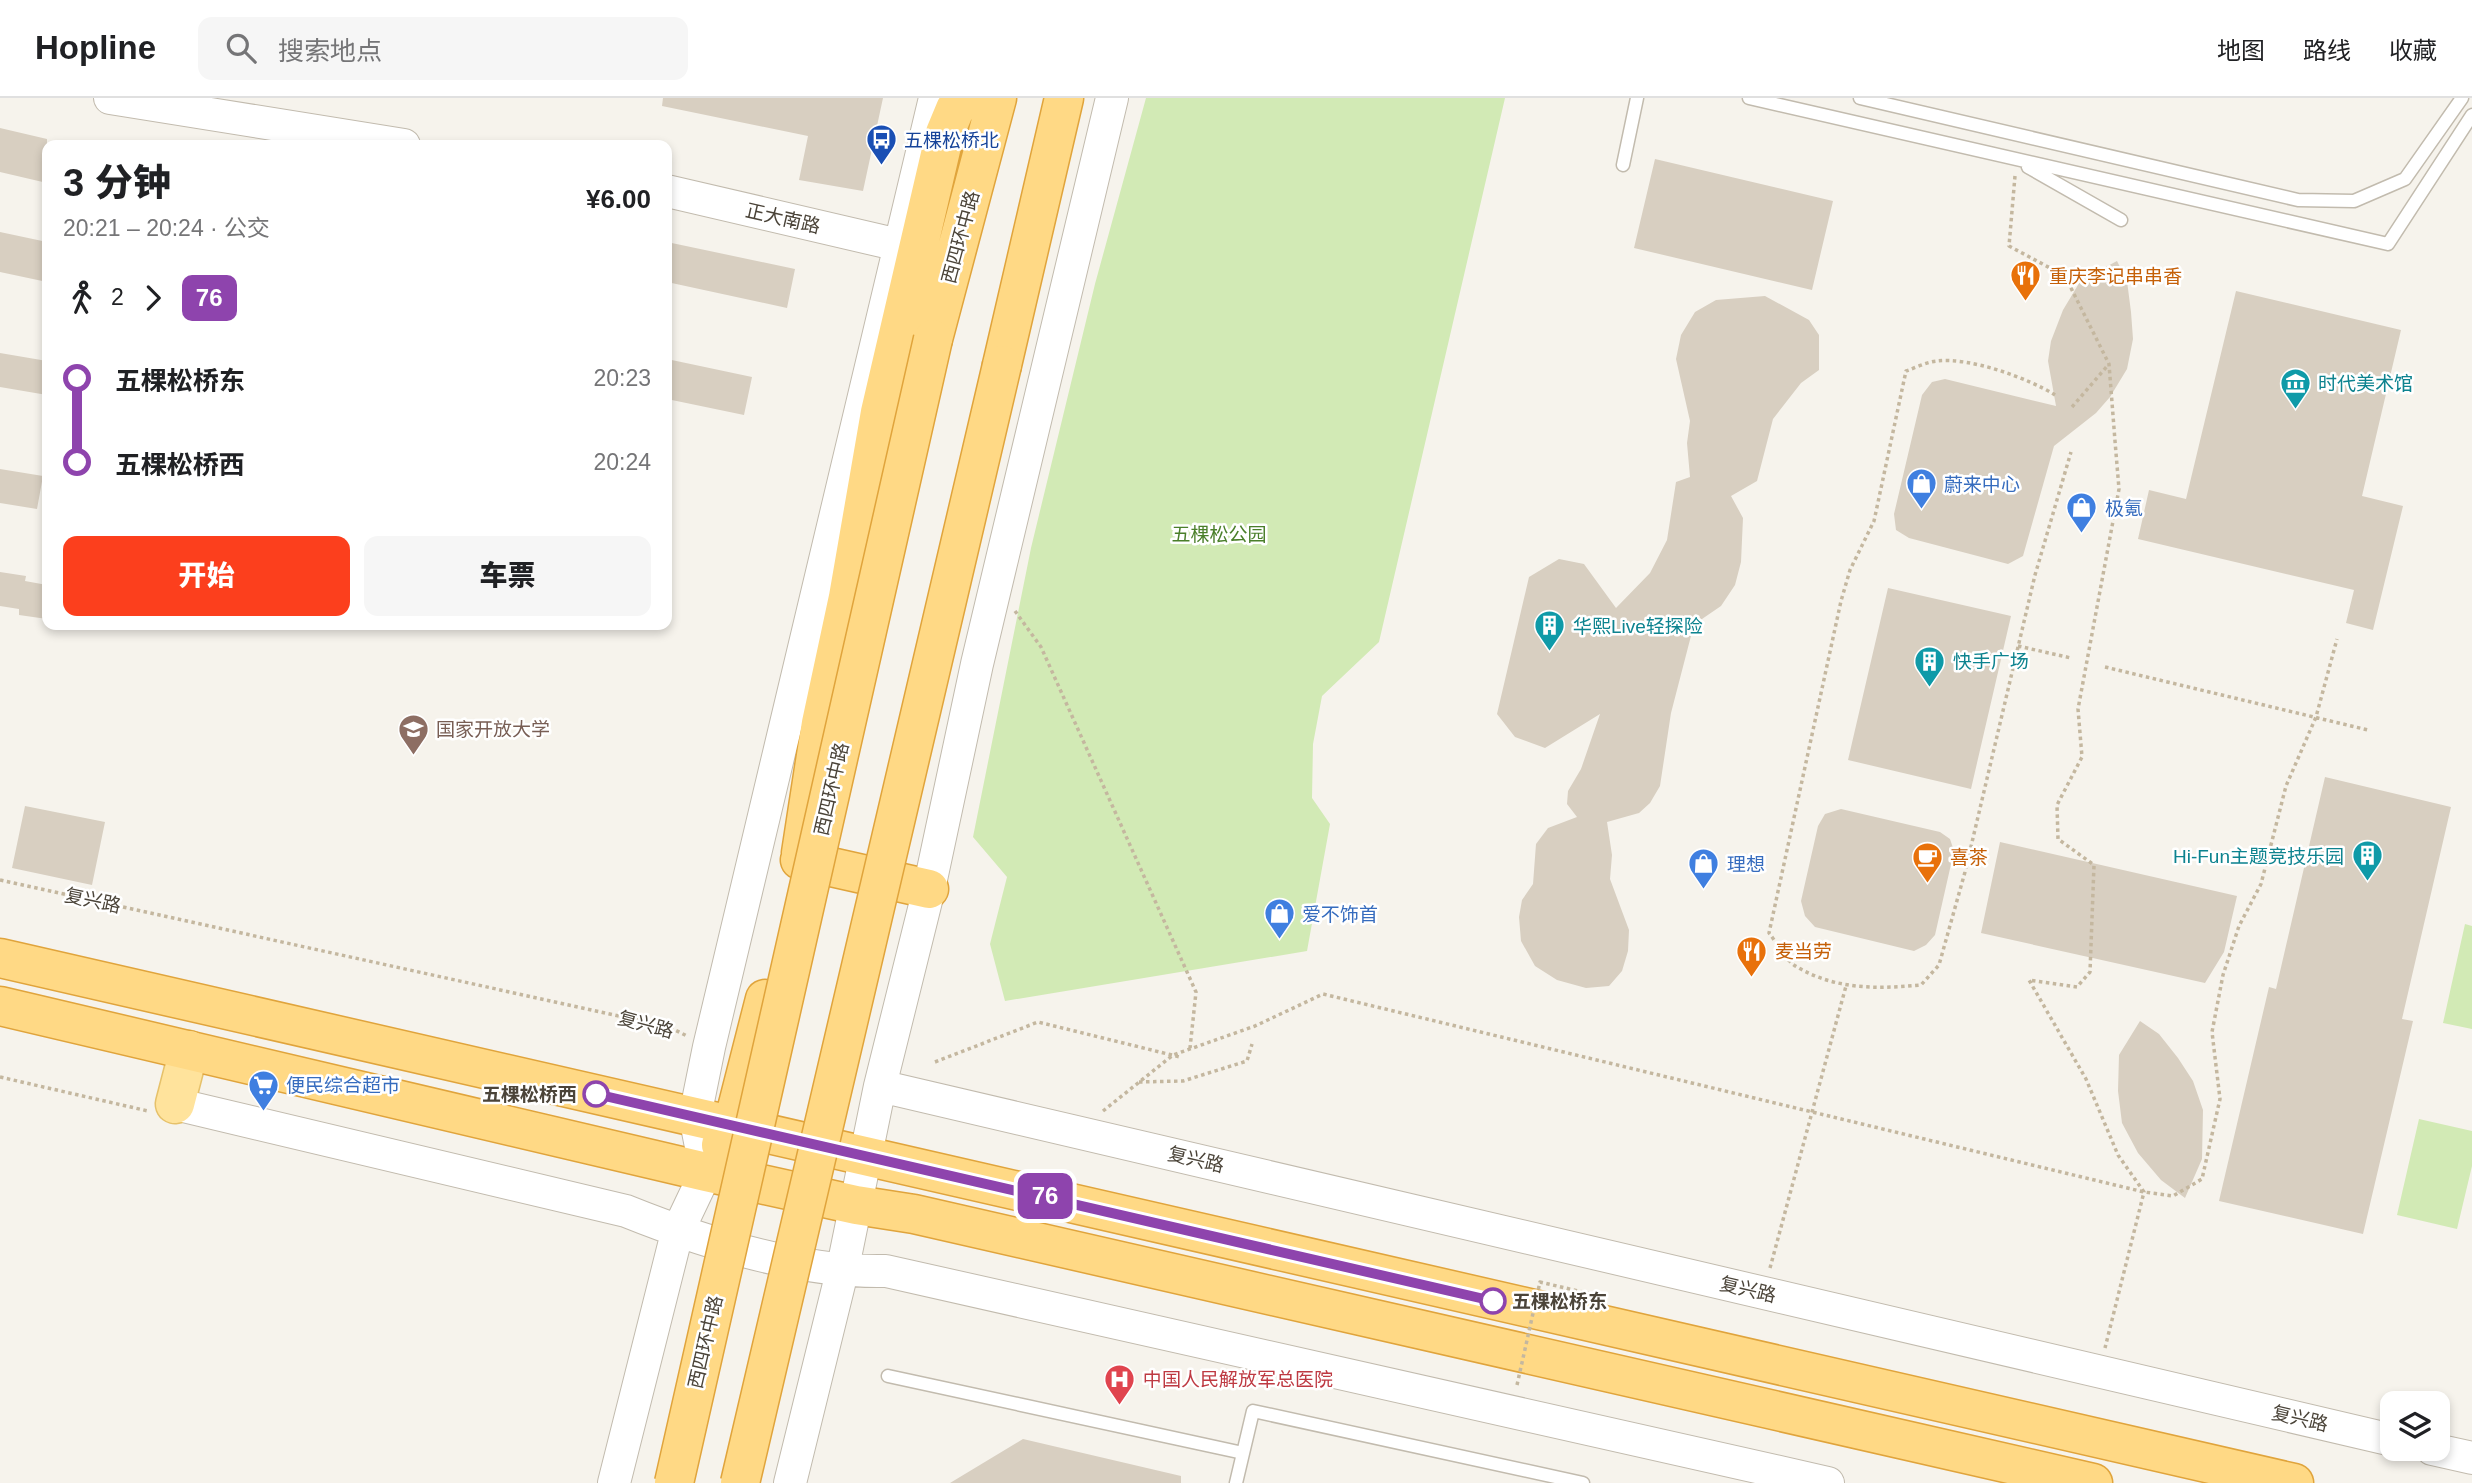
<!DOCTYPE html>
<html lang="zh">
<meta charset="utf-8">
<style>
:root{--surface:#fff;--page:#f6f6f6;--text:#202124;--muted:#757577;--line:#e0e0e0;--accent:#fc3f1d}
body{margin:0;font-family:Arial,"Noto Sans SC",sans-serif;background:var(--page);color:var(--text);height:100vh;display:flex;flex-direction:column;font-size:26px;white-space:nowrap}
*{box-sizing:border-box;margin:0}
p{font-size:23px;color:var(--muted)}
.icon{flex:none;width:38px;height:38px;fill:none;stroke:currentColor;stroke-width:2;stroke-linecap:round;stroke-linejoin:round}
.map{position:relative;flex:1;overflow:hidden}
.sheet{position:absolute;left:42px;top:42px;width:630px;height:490px;display:flex;flex-direction:column;background:var(--surface);border-radius:14px;box-shadow:0 4px 10px #0003}
.sheet>*{flex:none}
.badge{padding:0 14px;border-radius:10px;font-size:24px;line-height:46px}
.controls{position:absolute;left:2380px;top:1293px;display:grid;gap:14px}
.controls a{display:grid;place-items:center;width:70px;height:70px;border-radius:14px;background:var(--surface);box-shadow:0 4px 10px #0003;font-size:35px}
.map>.badge{position:absolute;translate:-50% -50%;box-shadow:0 0 0 4px #fff}
.legs{display:flex;align-items:center;gap:10px;height:77px;padding:0 21px;font-size:23px}
.legs p{margin-inline-start:auto}
.head{display:flex;align-items:center;justify-content:space-between;height:119px;padding:0 21px}
h1{font-size:38px;font-weight:800;line-height:52px}
.action{display:flex;gap:14px;margin-top:auto;padding:14px 21px}
.action a{flex:1;height:80px;border-radius:14px;background:var(--accent);color:#fff;font-size:28px;font-weight:800;line-height:80px;text-align:center}
.action a+a{background:var(--page);color:var(--text)}
ul{padding:0 21px;list-style:none}
li{display:flex;align-items:center;gap:24px;height:84px;font-size:26px}
li i{display:grid;place-items:center;width:10px;height:100%;margin:0 9px;background:currentColor}
li i::after{content:'';width:18px;height:18px;margin:-9px;border:5px solid;border-radius:50%;background:var(--surface)}
li p{margin-inline-start:auto}
li:first-child i{background:linear-gradient(#0000 50%,currentColor 0)}
li:last-child i{background:linear-gradient(currentColor 50%,#0000 0)}
header{display:flex;align-items:center;gap:42px;box-sizing:border-box;height:98px;padding:0 35px;background:var(--surface);border-bottom:2px solid var(--line)}
header strong{font-size:33px}
nav{display:flex;gap:38px;margin-inline-start:auto;font-size:24px}
.search{width:490px;height:63px;background:var(--page);display:flex;align-items:center;gap:18px;box-sizing:border-box;padding:0 24px;border-radius:14px;color:var(--muted);font-size:26px}
.map>svg:first-child{display:block}
</style>
<header>
<strong>Hopline</strong>
<div class="search"><svg class="icon" aria-label="search" viewBox="0 0 24 24"><circle cx="10" cy="10" r="6"/><path d="M15 15l6 6"/></svg>搜索地点</div>
<nav><a>地图</a><a>路线</a><a>收藏</a></nav>
</header>
<div class="map">
<svg width="2472" height="1385" viewBox="0 0 2472 1385">
<rect width="100%" height="100%" fill="#f6f3ec"/>
<path fill="#d2eab5" d="M 1146,0 L 1505,0 L 1379,544 L 1322,598 L 1313,646 L 1312,700 L 1330,726 L 1307,853 L 1005,903 L 990,846 L 1007,779 L 973,739 L 1031,450 L 1095,186 Z
M 2465,826 L 2472,828 L 2472,931 L 2443,925 Z
M 2419,1021 L 2472,1033 L 2472,1068 L 2457,1131 L 2397,1117 Z"/>
<path fill="#d8cfc1" d="M 663,0 L 883,0 L 863,93 L 799,82 L 808,38 L 662,8 Z
M 0,30 L 47,41 L 47,85 L 0,74 Z
M 1655,61 L 1833,103 L 1812,192 L 1634,150 Z
M 0,134 L 47,144 L 47,184 L 0,174 Z
M 667,144 L 795,171 L 787,210 L 667,184 Z
M 2117,163 L 2127,183 L 2131,214 L 2133,241 L 2127,271 L 2110,299 L 2096,315 L 2054,348 L 2023,458 L 2008,466 L 1909,440 L 1896,432 L 1894,416 L 1922,297 L 1932,284 L 1945,281 L 2056,308 L 2048,263 L 2051,243 L 2063,212 L 2081,182 Z
M 2236,193 L 2401,232 L 2362,398 L 2403,408 L 2373,532 L 2346,525 L 2354,492 L 2138,441 L 2149,392 L 2186,401 Z
M 1765,198 L 1809,222 L 1819,237 L 1819,272 L 1801,285 L 1773,321 L 1757,383 L 1731,398 L 1743,420 L 1741,464 L 1735,487 L 1721,508 L 1702,521 L 1692,534 L 1671,615 L 1660,688 L 1650,705 L 1639,715 L 1607,724 L 1612,757 L 1610,781 L 1629,832 L 1628,853 L 1622,873 L 1609,888 L 1586,890 L 1557,882 L 1535,868 L 1521,843 L 1519,819 L 1522,802 L 1533,786 L 1536,746 L 1548,730 L 1577,719 L 1567,706 L 1568,693 L 1581,671 L 1600,616 L 1545,650 L 1515,639 L 1497,616 L 1529,479 L 1559,461 L 1584,466 L 1616,510 L 1650,475 L 1667,442 L 1676,384 L 1690,379 L 1687,345 L 1690,323 L 1676,261 L 1681,237 L 1695,214 L 1716,202 Z
M 0,255 L 47,263 L 47,297 L 0,289 Z
M 667,261 L 752,279 L 744,317 L 667,301 Z
M 0,371 L 43,378 L 37,411 L 0,405 Z
M 0,474 L 26,478 L 25,483 L 47,487 L 47,521 L 19,517 L 19,511 L 0,508 Z
M 1888,490 L 2011,518 L 1971,691 L 1848,662 Z
M 2325,679 L 2451,709 L 2402,921 L 2413,923 L 2363,1136 L 2219,1103 L 2269,889 L 2276,891 Z
M 25,708 L 105,724 L 92,787 L 12,770 Z
M 1841,711 L 1940,734 L 1950,741 L 1954,753 L 1935,837 L 1926,847 L 1914,853 L 1815,829 L 1805,818 L 1801,803 L 1818,728 L 1825,716 Z
M 2000,744 L 2237,798 L 2224,854 L 2205,885 L 1981,835 Z
M 2140,923 L 2159,936 L 2178,960 L 2193,983 L 2203,1012 L 2202,1061 L 2185,1100 L 2161,1082 L 2138,1055 L 2122,1025 L 2118,993 L 2119,957 Z
M 1023,1341 L 1181,1378 L 1181,1385 L 950,1385 Z"/>
<g fill="none" stroke-linecap="round" stroke-linejoin="round">
<defs>
<path id="service" d="M 1749,0 L 2388,146 L 2472,17
M 1860,0 L 2298,102 L 2354,103 L 2405,81 L 2462,0
M 1623,67 L 1637,0
M 2028,69 L 2121,122
M 888,1278 L 1243,1355
M 1236,1385 L 1253,1313 L 1583,1385"/>
<path id="tertiary" d="M 110,0 L 404,47
M 667,93 L 899,147
M 880,988 L 2392,1342
M 175,1006 L 626,1113 C 703,1144 802,1175 886,1173 L 1828,1385
M 2432,1351 L 2472,1360
M 614,1385 L 677,1135 L 706,1074 L 695,1018 L 709,949 L 935,0
M 790,1385 L 842,1174 L 880,988 L 929,791 L 977,566 L 1112,0"/>
<path id="primary" d="M 175,1006 L 189,952"/>
<path id="trunk" d="M 933,241 L 997,0
M 1002,267 L 1064,0
M 801,755 L 821,625 L 848,499 L 880,314 L 945,35 L 955,11 L 966,0
M 800,762 L 929,791
M 0,860 L 2294,1385
M 0,908 L 706,1074 L 856,1107 L 914,1116 L 2093,1385
M 721,1047 L 733,1026 L 765,901"/>
</defs>
<use href="#service" stroke="#c2bbae" stroke-width="15"/>
<use href="#tertiary" stroke="#c2bbae" stroke-width="34"/>
<use href="#primary" stroke="#e6c16a" stroke-width="41"/>
<use href="#trunk" stroke="#e0a43c" stroke-width="41"/>
<path stroke="#c4b79f" stroke-width="3.5" stroke-dasharray="3.5 3.5" stroke-linecap="butt" d="M 2015,78 L 2009,148 L 2065,178 L 2109,266 L 2115,343 L 2119,391 L 2078,611 L 2082,659 L 2057,707 L 2058,741 L 2094,767 L 2090,874 L 2077,889 L 2029,882 L 2086,981 L 2118,1057 L 2144,1094 L 2105,1250
M 2055,297 C 2028,280 1970,259 1937,263 C 1926,264 1915,270 1906,273 L 1874,423 L 1850,472 L 1841,503 L 1769,835 C 1777,845 1786,863 1797,869 C 1836,892 1878,891 1921,887 L 1939,867 L 1965,774 L 2035,477 L 2071,354
M 2072,309 L 2109,266
M 1015,513 L 1041,549 L 1196,894 L 1190,950
M 2018,548 L 2071,560
M 2105,569 L 2368,632
M 0,782 L 669,929 L 687,938
M 935,964 L 1038,924 L 1180,959
M 0,979 L 148,1013
M 1139,984 L 1183,983 L 1247,963 L 1252,946
M 1103,1013 L 1173,957 L 1255,928 L 1323,896 L 2144,1094 L 2173,1098 L 2202,1081 L 2220,1001 L 2212,934 L 2223,877 L 2239,828 L 2261,786 L 2286,688 L 2316,619 L 2337,541
M 1770,1170 L 1846,888"/>
<use href="#service" stroke="#fff" stroke-width="12"/>
<use href="#tertiary" stroke="#fff" stroke-width="32"/>
<use href="#primary" stroke="#ffe39c" stroke-width="38"/>
<use href="#trunk" stroke="#ffd985" stroke-width="38"/>
<defs>
<path id="trunk-bridge" d="M 674,1385 L 933,241
M 740,1385 L 1002,267"/>
</defs>
<use href="#trunk-bridge" stroke="#e0a43c" stroke-width="41" stroke-linecap="butt"/>
<path stroke="#c4b79f" stroke-width="3.5" stroke-dasharray="3.5 3.5" stroke-linecap="butt" d="M 1517,1287 L 1540,1184 L 1591,1196"/>
<use href="#trunk-bridge" stroke="#ffd985" stroke-width="38"/>
</g>
<g fill="none" stroke-linecap="round" stroke-linejoin="round">
<defs>
<path id="line-1" d="M 596,996 L 1493,1203"/>
</defs>
<use href="#line-1" stroke="#fff" stroke-width="16"/>
<use href="#line-1" stroke="#8e44ad" stroke-width="10"/>
</g>
<defs>
<symbol id="bus-pin" viewBox="-11 -11 22 30"><path d="M0 17L-7.5 6A9.5 9.5 0 1 1 7.5 6Z" fill="#1a4fb4" stroke="#fff"/><path d="M-5-6H5V4H4V6H2V4H-2V6H-4V4H-5ZM-3.5-4V0h7V-4ZM-3.5 1.2v1.5H-2V1.2ZM2 1.2v1.5H3.5V1.2Z" fill="#fff"/></symbol>
<symbol id="restaurant-pin" viewBox="-11 -11 22 30"><path d="M0 17L-7.5 6A9.5 9.5 0 1 1 7.5 6Z" fill="#e8710a" stroke="#fff"/><path d="M-5-6h1v4h1v-4h1v4h1v-4h1v5L-1.5 .5V6h-2V.5L-5-1ZM5-6V6H3V1.5H1.5Q1.5-4 5-6Z" fill="#fff"/></symbol>
<symbol id="museum-pin" viewBox="-11 -11 22 30"><path d="M0 17L-7.5 6A9.5 9.5 0 1 1 7.5 6Z" fill="#0f9aa8" stroke="#fff"/><path d="M0-6L6-3V-2H-6V-3ZM-5-1h2V3h-2ZM-1-1h2V3h-2ZM3-1h2V3H3ZM-6 4H6V6H-6Z" fill="#fff"/></symbol>
<symbol id="shop-pin" viewBox="-11 -11 22 30"><path d="M0 17L-7.5 6A9.5 9.5 0 1 1 7.5 6Z" fill="#3f7fe0" stroke="#fff"/><path d="M-5-2.5h2.3a2.7 3.5 0 0 1 5.4 0H5L5.5 6h-11ZM-1.5-2.5h3a1.5 2.3 0 0 0-3 0Z" fill="#fff"/></symbol>
<symbol id="building-pin" viewBox="-11 -11 22 30"><path d="M0 17L-7.5 6A9.5 9.5 0 1 1 7.5 6Z" fill="#0f9aa8" stroke="#fff"/><path d="M-4-6H4V6H1V3H-1V6H-4ZM-2.5-4.3h1.7v1.8h-1.7ZM.8-4.3h1.7v1.8H.8ZM-2.5-1h1.7V.8h-1.7ZM.8-1h1.7V.8H.8Z" fill="#fff"/></symbol>
<symbol id="university-pin" viewBox="-11 -11 22 30"><path d="M0 17L-7.5 6A9.5 9.5 0 1 1 7.5 6Z" fill="#8d6e63" stroke="#fff"/><path d="M0-5L7-2L0 1L-7-2ZM-4 1L0 2.5L4 1V4Q0 6-4 4Z" fill="#fff"/></symbol>
<symbol id="cafe-pin" viewBox="-11 -11 22 30"><path d="M0 17L-7.5 6A9.5 9.5 0 1 1 7.5 6Z" fill="#e8710a" stroke="#fff"/><path d="M-5.5-4.5H6V0H3Q3 3.5 0 3.5H-2.5Q-5.5 3.5-5.5 0ZM3-3.2v2h1.7v-2ZM-6 4.5H4V6H-6Z" fill="#fff"/></symbol>
<symbol id="supermarket-pin" viewBox="-11 -11 22 30"><path d="M0 17L-7.5 6A9.5 9.5 0 1 1 7.5 6Z" fill="#3f7fe0" stroke="#fff"/><path d="M-6-5.5h2.5l.6 2H6L4.5 2H-2.5L-4.4-4H-6ZM-1.5 3.2a1.3 1.3 0 1 0 .1 0ZM3 3.2a1.3 1.3 0 1 0 .1 0Z" fill="#fff"/></symbol>
<symbol id="hospital-pin" viewBox="-11 -11 22 30"><path d="M0 17L-7.5 6A9.5 9.5 0 1 1 7.5 6Z" fill="#e0444e" stroke="#fff"/><path d="M-5-5h3v3.5h4V-5h3V5h-3V1.5h-4V5h-3Z" fill="#fff"/></symbol>
</defs>
<g fill-rule="evenodd">
<use href="#bus-pin" x="864" y="24" width="35" height="47"/>
<use href="#restaurant-pin" x="2008" y="160" width="35" height="47"/>
<use href="#museum-pin" x="2278" y="268" width="35" height="47"/>
<use href="#shop-pin" x="1904" y="368" width="35" height="47"/>
<use href="#shop-pin" x="2064" y="392" width="35" height="47"/>
<use href="#building-pin" x="1532" y="510" width="35" height="47"/>
<use href="#building-pin" x="1912" y="546" width="35" height="47"/>
<use href="#university-pin" x="396" y="614" width="35" height="47"/>
<use href="#building-pin" x="2350" y="740" width="35" height="47"/>
<use href="#cafe-pin" x="1910" y="742" width="35" height="47"/>
<use href="#shop-pin" x="1686" y="748" width="35" height="47"/>
<use href="#shop-pin" x="1262" y="798" width="35" height="47"/>
<use href="#restaurant-pin" x="1734" y="836" width="35" height="47"/>
<use href="#supermarket-pin" x="246" y="970" width="35" height="47"/>
<use href="#hospital-pin" x="1102" y="1264" width="35" height="47"/>
</g>
<g fill="#fff" stroke="#8e44ad" stroke-width="3.5">
<circle cx="596" cy="996" r="12"/>
<circle cx="1493" cy="1203" r="12"/>
</g>
<g text-anchor="middle" stroke-width="5" stroke-linejoin="round" paint-order="stroke">
<g font-size="19" fill="#164399" stroke="#fff" text-anchor="start">
<text x="904" y="49">五棵松桥北</text>
</g>
<g font-size="19" fill="#4b4439" stroke="#fff">
<text transform="translate(783 120) rotate(13)" y="7">正大南路</text>
<text transform="translate(960 139) rotate(-75)" y="7">西四环中路</text>
<text transform="translate(831 691) rotate(-77)" y="7">西四环中路</text>
<text transform="translate(93 802) rotate(12)" y="7">复兴路</text>
<text transform="translate(646 926) rotate(15)" y="7">复兴路</text>
<text transform="translate(1196 1061) rotate(13)" y="7">复兴路</text>
<text transform="translate(1748 1191) rotate(13)" y="7">复兴路</text>
<text transform="translate(705 1244) rotate(-77)" y="7">西四环中路</text>
<text transform="translate(2300 1320) rotate(13)" y="7">复兴路</text>
</g>
<g font-size="19" fill="#c56008" stroke="#fff" text-anchor="start">
<text x="2049" y="185">重庆李记串串香</text>
<text x="1950" y="766">喜茶</text>
<text x="1775" y="860">麦当劳</text>
</g>
<g font-size="19" fill="#0d838f" stroke="#fff" text-anchor="start">
<text x="2318" y="292">时代美术馆</text>
<text x="1573" y="535">华熙Live轻探险</text>
<text x="1953" y="570">快手广场</text>
<text x="2344" y="765" text-anchor="end">Hi-Fun主题竞技乐园</text>
</g>
<g font-size="19" fill="#366cbe" stroke="#fff" text-anchor="start">
<text x="1944" y="393">蔚来中心</text>
<text x="2105" y="417">极氪</text>
<text x="1727" y="773">理想</text>
<text x="1302" y="823">爱不饰首</text>
<text x="286" y="994">便民综合超市</text>
</g>
<g font-size="19" fill="#4a7f2a" stroke="#fff">
<text x="1219" y="443">五棵松公园</text>
</g>
<g font-size="19" fill="#785e54" stroke="#fff" text-anchor="start">
<text x="436" y="638">国家开放大学</text>
</g>
<g font-size="19" font-weight="bold" fill="#4b4439" stroke="#fff" text-anchor="end">
<text x="577" y="1003">五棵松桥西</text>
<text x="1512" y="1210" text-anchor="start">五棵松桥东</text>
</g>
<g font-size="19" fill="#be3a42" stroke="#fff" text-anchor="start">
<text x="1143" y="1288">中国人民解放军总医院</text>
</g>
</g>
</svg>
<div class="controls">
<a><svg class="icon" aria-label="layers" viewBox="0 0 24 24"><path d="M12 4l9 5-9 5-9-5zM3 14l9 5 9-5"/></svg></a>
</div>
<b class="badge" style="left:1045px;top:1098px;background:#8e44ad;color:#fff">76</b>
<section class="sheet">
<div class="head"><div><h1>3 分钟</h1><p>20:21 – 20:24 · 公交</p></div><b>¥6.00</b></div>
<div class="legs"><svg class="icon" aria-label="walk" viewBox="0 0 24 24"><circle cx="13" cy="4" r="2"/><path d="M13 8l-2 6 4 7M11 14l-3 7M7 12l3-4h3l4 4"/></svg>2<svg class="icon" aria-label="forward" viewBox="0 0 24 24"><path d="M9 5l7 7-7 7"/></svg><b class="badge" style="background:#8e44ad;color:#fff">76</b></div>
<ul>
<li><i style="color:#8e44ad"></i><b>五棵松桥东</b><p>20:23</p></li>
<li><i style="color:#8e44ad"></i><b>五棵松桥西</b><p>20:24</p></li>
</ul>
<div class="action"><a>开始</a><a>车票</a></div>
</section>
</div>
